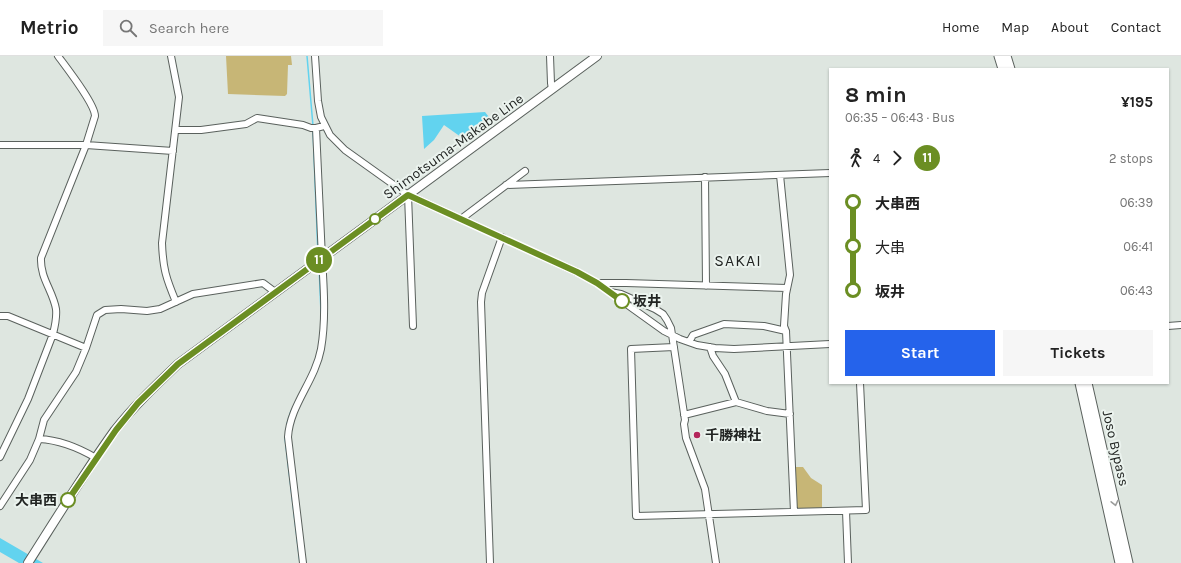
<!DOCTYPE html>
<meta charset="utf-8">
<style>
:root{--surface:#fff;--page:#f6f6f6;--text:#222;--muted:#767676;--line:#e0e0e0;--accent:#2563eb}
body{margin:0;font-family:Karla,"Noto Sans JP",sans-serif;background:var(--page);color:var(--text);height:100vh;display:flex;flex-direction:column;font-size:15px;white-space:nowrap}
*{box-sizing:border-box;margin:0}
p{font-size:13px;color:var(--muted)}
.icon{flex:none;width:22px;height:22px;fill:none;stroke:currentColor;stroke-width:2;stroke-linecap:round;stroke-linejoin:round}
.map{position:relative;flex:1;overflow:hidden}
.side{position:absolute;left:829px;top:12px;width:340px;height:316px;display:flex;flex-direction:column;background:var(--surface);border-radius:0px;box-shadow:0 1px 3px #0004}
.side>*{flex:none}
.badge{padding:0 8px;border-radius:13px;font-size:14px;line-height:26px}
.map>.badge{position:absolute;translate:-50% -50%;box-shadow:0 0 0 2px #fff}
.legs{display:flex;align-items:center;gap:6px;height:44px;padding:0 16px;font-size:13px}
.legs p{margin-inline-start:auto}
.overview{display:flex;align-items:center;justify-content:space-between;height:68px;padding:0 16px}
h1{font-size:22px;font-weight:700;line-height:30px}
.primary-button{display:flex;gap:8px;margin-top:auto;padding:8px 16px}
.primary-button a{flex:1;height:46px;border-radius:0px;background:var(--accent);color:#fff;font-size:16px;font-weight:700;line-height:46px;text-align:center}
.primary-button a+a{background:var(--page);color:var(--text)}
ul{padding:0 16px;list-style:none}
li{display:flex;align-items:center;gap:14px;height:44px;font-size:15px}
li i{display:grid;place-items:center;width:6px;height:100%;margin:0 5px;background:currentColor}
li i::after{content:'';width:10px;height:10px;margin:-5px;border:3px solid;border-radius:50%;background:var(--surface)}
li p{margin-inline-start:auto}
li:first-child i{background:linear-gradient(#0000 50%,currentColor 0)}
li:last-child i{background:linear-gradient(currentColor 50%,#0000 0)}
header{display:flex;align-items:center;gap:24px;box-sizing:border-box;height:56px;padding:0 20px;background:var(--surface);border-bottom:1px solid var(--line)}
header strong{font-size:19px}
nav{display:flex;gap:22px;margin-inline-start:auto;font-size:14px}
.search{width:280px;height:36px;background:var(--page);display:flex;align-items:center;gap:10px;box-sizing:border-box;padding:0 14px;border-radius:0px;color:var(--muted);font-size:15px}
.map>svg:first-child{display:block}
</style>
<header>
<strong>Metrio</strong>
<div class="search"><svg class="icon" aria-label="search" viewBox="0 0 24 24"><circle cx="10" cy="10" r="6"/><path d="M15 15l6 6"/></svg>Search here</div>
<nav><a>Home</a><a>Map</a><a>About</a><a>Contact</a></nav>
</header>
<div class="map">
<svg width="1181" height="507" viewBox="0 0 1181 507">
<rect width="100%" height="100%" fill="#dee6e0"/>
<path fill="#c7b676" d="M 226,0 L 291,0 L 292,9 L 288,9 L 287,38 L 285,40 L 228,38 Z
M 794,411 L 803,411 L 811,422 L 822,429 L 822,454 L 817,452 L 795,453 Z"/>
<path fill="#62d3ef" d="M 485,56 L 492,65 L 467,82 L 462,79 L 461,81 L 444,69 L 434,84 L 424,93 L 422,60 Z
M 0,482 L 43,507 L 19,507 L 0,496 Z"/>
<g fill="none" stroke-linecap="round" stroke-linejoin="round">
<path stroke="#62d3ef" stroke-width="1.5" d="M 307,0 L 313,70
M 313,74 L 318,199
M 319,209 L 321,257
M 287,368 L 291,355
M 285,382 L 300,507"/>
<defs>
<path id="minor" d="M 171,0 L 179,41 L 162,187 C 163,213 166,222 176,246
M 315,0 L 318,45 L 321,61 L 330,79 L 345,94 L 408,139 L 577,216 L 597,227 L 664,275 L 680,283 L 697,289 L 715,292 L 734,293 L 830,288
M 550,0 L 551,27 L 552,33
M 176,74 L 201,74 L 246,68 L 257,62 L 303,69 L 311,72 L 316,72
M 0,89 L 86,89 L 173,95
M 780,119 L 790,219 L 786,238 L 784,270 L 786,275
M 705,121 L 706,230
M 506,129 L 830,117
M 408,139 L 413,270
M 461,163 L 525,115
M 597,227 L 626,227 L 787,232
M 610,236 L 621,238 L 655,253 L 663,258 L 667,264 L 671,272 L 685,364 L 684,368 L 686,382 L 705,433 L 716,507
M 0,260 L 8,260 L 86,292
M 1168,270 L 1181,269
M 689,286 L 693,279 L 724,268 L 764,270 L 786,275 L 794,456
M 674,291 L 631,293 L 636,460 L 866,454 L 860,327
M 710,291 L 713,300 L 725,318 L 736,346
M 684,359 L 736,346 L 767,355 L 790,358
M 39,383 C 60,384 79,392 96,402
M 0,401 L 28,343 L 53,278 C 55,270 57,262 56,253 C 53,235 40,222 41,202 L 86,89 L 95,60 C 95,48 66,11 58,0
M 0,450 L 30,404 L 39,383 L 44,364 L 76,316 L 86,292 L 97,259 L 105,254 L 121,253 L 147,255 L 160,253 L 193,238 L 263,227 L 275,236
M 846,455 L 848,507
M 303,507 L 288,381 C 290,349 315,325 321,293 C 326,264 324,233 322,202 C 320,159 318,115 316,72 L 324,70
M 490,507 L 481,246 L 482,237 L 502,181"/>
<path id="major" d="M 28,507 C 56,463 84,417 115,374 C 134,350 156,329 178,308 L 597,0"/>
<path id="highway" d="M 999,0 L 1003,13
M 1006,0 L 1010,13
M 1080,327 L 1120,507
M 1087,327 L 1128,507"/>
</defs>
<use href="#minor" stroke="#5a615d" stroke-width="8"/>
<use href="#major" stroke="#5a615d" stroke-width="10"/>
<use href="#highway" stroke="#5a615d" stroke-width="11"/>
<use href="#minor" stroke="#fff" stroke-width="6"/>
<use href="#major" stroke="#fff" stroke-width="8"/>
<use href="#highway" stroke="#fff" stroke-width="9"/>
</g>
<defs><path id="oneway-chevron" d="M-2-3.5L2.5 0L-2 3.5" fill="none" stroke-width="1.6" stroke-linecap="round" stroke-linejoin="round"/></defs>
<use stroke="#9c9d9c" href="#oneway-chevron" transform="translate(1115 447) rotate(77)"/>
<g fill="none" stroke-linecap="round" stroke-linejoin="round">
<defs>
<path id="line-1" d="M 68,444 L 116,374 L 138,347 L 178,308 L 408,139 L 577,216 L 597,227 L 622,245"/>
</defs>
<use href="#line-1" stroke="#fff" stroke-width="9"/>
<use href="#line-1" stroke="#6b8e23" stroke-width="6"/>
</g>
<g fill="#fff" stroke="#6b8e23" stroke-width="2">
<circle cx="375" cy="163" r="5"/>
<circle cx="622" cy="245" r="7"/>
<circle cx="68" cy="444" r="7"/>
</g>
<circle fill="#b4265b" stroke="#ebf3ee" stroke-width="1.5" cx="697" cy="379" r="4"/>
<g text-anchor="middle" stroke-width="4" stroke-linejoin="round" paint-order="stroke">
<g font-size="14" fill="#222523" stroke="#ebf3ee">
<text transform="translate(453 90) rotate(-36)" y="5">Shimotsuma-Makabe Line</text>
<text transform="translate(1116 392) rotate(77)" y="5">Joso Bypass</text>
</g>
<g font-size="14" font-weight="bold" fill="#222523" stroke="#ebf3ee" text-anchor="start">
<text x="633" y="250">坂井</text>
<text x="57" y="449" text-anchor="end">大串西</text>
</g>
<g font-size="14" font-weight="bold" fill="#222523" stroke="#ebf3ee" text-anchor="start">
<text x="705" y="384">千勝神社</text>
</g>
<g font-size="16" letter-spacing="1" fill="#222523" stroke="#ebf3ee">
<text x="738" y="210">SAKAI</text>
</g>
</g>
</svg>
<b class="badge" style="left:319px;top:204px;background:#6b8e23;color:#fff">11</b>
<section class="side">
<div class="overview"><div><h1>8 min</h1><p>06:35 – 06:43 · Bus</p></div><b>¥195</b></div>
<div class="legs"><svg class="icon" aria-label="walk" viewBox="0 0 24 24"><circle cx="13" cy="4" r="2"/><path d="M13 8l-2 6 4 7M11 14l-3 7M7 12l3-4h3l4 4"/></svg>4<svg class="icon" aria-label="forward" viewBox="0 0 24 24"><path d="M9 5l7 7-7 7"/></svg><b class="badge" style="background:#6b8e23;color:#fff">11</b><p>2 stops</p></div>
<ul>
<li><i style="color:#6b8e23"></i><b>大串西</b><p>06:39</p></li>
<li><i style="color:#6b8e23"></i><span>大串</span><p>06:41</p></li>
<li><i style="color:#6b8e23"></i><b>坂井</b><p>06:43</p></li>
</ul>
<div class="primary-button"><a>Start</a><a>Tickets</a></div>
</section>
</div>
